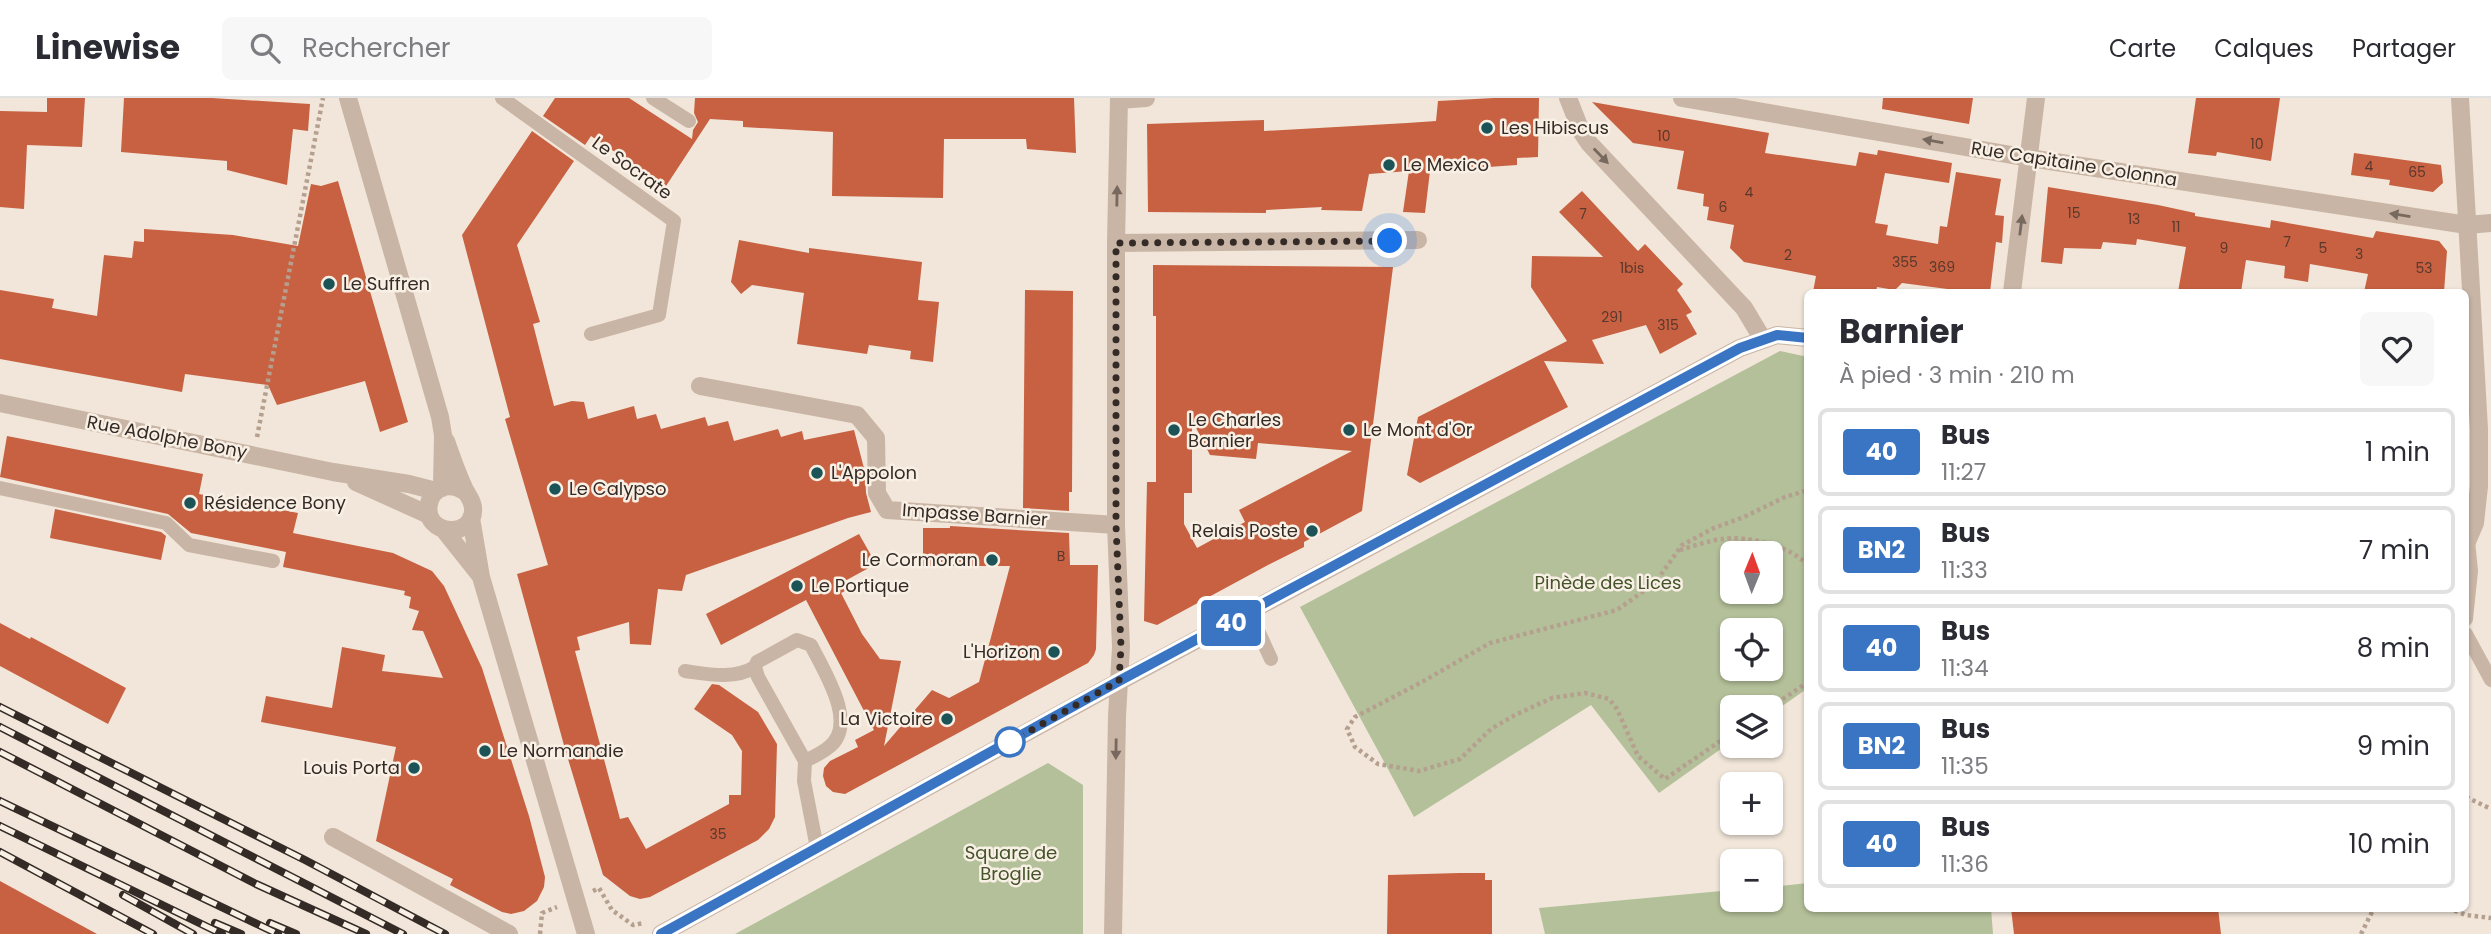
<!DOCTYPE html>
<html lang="fr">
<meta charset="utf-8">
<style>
:root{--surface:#fff;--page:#f7f7f7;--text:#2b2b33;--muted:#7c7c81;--line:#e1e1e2}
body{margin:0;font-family:Poppins,sans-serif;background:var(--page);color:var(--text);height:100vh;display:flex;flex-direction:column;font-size:26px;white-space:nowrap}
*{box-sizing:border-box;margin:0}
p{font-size:23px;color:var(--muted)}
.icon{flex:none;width:38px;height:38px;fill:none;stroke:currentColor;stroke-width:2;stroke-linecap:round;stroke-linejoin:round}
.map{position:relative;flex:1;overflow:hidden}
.sheet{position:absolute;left:1804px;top:191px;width:665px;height:623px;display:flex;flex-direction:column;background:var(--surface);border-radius:10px;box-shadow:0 2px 5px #0004}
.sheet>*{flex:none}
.badge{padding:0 14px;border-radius:5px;font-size:24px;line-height:46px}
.needle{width:46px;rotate:1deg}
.controls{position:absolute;left:1720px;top:443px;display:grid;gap:14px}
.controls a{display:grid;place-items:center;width:63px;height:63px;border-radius:10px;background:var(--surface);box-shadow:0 2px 5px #0004;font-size:35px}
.you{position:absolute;width:35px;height:35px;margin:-18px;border:5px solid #fff;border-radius:50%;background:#1a73e8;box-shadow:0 0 0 10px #1a73e833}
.map>.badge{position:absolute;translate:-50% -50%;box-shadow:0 0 0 4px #fff}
.round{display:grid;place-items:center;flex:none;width:74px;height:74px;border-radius:10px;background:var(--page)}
.overview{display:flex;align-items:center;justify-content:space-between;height:119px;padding:0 35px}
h1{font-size:33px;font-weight:700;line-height:52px}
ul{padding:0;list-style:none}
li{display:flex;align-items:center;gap:21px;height:88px;margin:0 14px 10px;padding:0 21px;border:4px solid var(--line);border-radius:10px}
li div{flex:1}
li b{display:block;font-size:26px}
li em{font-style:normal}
li .badge{min-width:77px;font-weight:700;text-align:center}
header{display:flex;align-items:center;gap:42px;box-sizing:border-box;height:98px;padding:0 35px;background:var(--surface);border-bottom:2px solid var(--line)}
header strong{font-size:33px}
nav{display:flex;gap:38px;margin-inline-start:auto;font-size:24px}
.search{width:490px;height:63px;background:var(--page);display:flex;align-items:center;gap:18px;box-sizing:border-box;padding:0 24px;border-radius:10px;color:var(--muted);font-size:26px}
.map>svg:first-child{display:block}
</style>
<header>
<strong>Linewise</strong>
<div class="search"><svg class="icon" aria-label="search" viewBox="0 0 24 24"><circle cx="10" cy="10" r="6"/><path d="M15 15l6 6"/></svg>Rechercher</div>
<nav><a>Carte</a><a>Calques</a><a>Partager</a></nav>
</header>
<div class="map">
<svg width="2491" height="836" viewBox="0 0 2491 836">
<rect width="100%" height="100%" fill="#f1e6d9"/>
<path fill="#b3c099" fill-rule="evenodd" d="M 1780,253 L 1808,259 L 1808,590 L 1771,616 L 1771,609 L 1732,609 L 1732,643 L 1659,695 L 1591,607 L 1414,719 L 1300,509 ZM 1732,455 L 1771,455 L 1771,494 L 1732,494 ZM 1732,532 L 1771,532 L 1771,570 L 1732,570 Z
M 1048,665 L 1083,687 L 1083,836 L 735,836 Z
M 1808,785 L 1808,810 L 1991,810 L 1993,836 L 1545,836 L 1539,810 L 1732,792 L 1732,802 L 1771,802 L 1771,789 Z"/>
<path fill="#c76141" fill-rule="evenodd" d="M 47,0 L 85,0 L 82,49 L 27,47 L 24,111 L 0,109 L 0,13 L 47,14 Z
M 124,0 L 212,0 L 310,6 L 308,33 L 293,31 L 287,87 L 227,72 L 227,63 L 121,54 Z
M 555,0 L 629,0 L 692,41 L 693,32 L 698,24 L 694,15 L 695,0 L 1074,0 L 1076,55 L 1027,51 L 1026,41 L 944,41 L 943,100 L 832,98 L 833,34 L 743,29 L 743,23 L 710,21 L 666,88 L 591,38 L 585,47 L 543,18 Z
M 1494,0 L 1539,0 L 1538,59 L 1517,60 L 1517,67 L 1430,73 L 1425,115 L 1403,114 L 1409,73 L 1369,76 L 1362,113 L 1321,112 L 1322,109 L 1266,112 L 1266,115 L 1148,114 L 1147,26 L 1264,22 L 1264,33 L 1407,25 L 1436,23 L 1438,3 Z
M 1883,0 L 1973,0 L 1969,26 L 1882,11 Z
M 2196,0 L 2280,0 L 2271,63 L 2217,54 L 2216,58 L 2188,55 Z
M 1592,4 L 1769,35 L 1765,55 L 1856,68 L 1859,54 L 1877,57 L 1878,52 L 1952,65 L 1949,85 L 1885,75 L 1875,125 L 1888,127 L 1886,137 L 1938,146 L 1940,128 L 1947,129 L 1956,74 L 2001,81 L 1995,117 L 2004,118 L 2002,145 L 1996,144 L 1990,194 L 1970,194 L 1902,185 L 1895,192 L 1877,189 L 1876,194 L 1813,194 L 1816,178 L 1744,164 L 1730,150 L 1734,127 L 1707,122 L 1709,109 L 1703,108 L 1704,96 L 1677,91 L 1684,53 L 1633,45 Z
M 532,33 L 574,63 L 517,147 L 540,224 L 533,226 L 554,308 L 572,303 L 584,304 L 588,321 L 634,308 L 637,321 L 656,316 L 661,331 L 705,319 L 708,328 L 728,323 L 734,343 L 778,331 L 781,339 L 802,333 L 804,342 L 854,332 L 865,374 L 866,395 L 871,414 L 848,420 L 686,477 L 682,493 L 658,491 L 651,547 L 630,546 L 629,524 L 577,539 L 580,552 L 575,553 L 620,721 L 628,719 L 646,751 L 729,706 L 729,697 L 741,697 L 742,653 L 732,637 L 694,611 L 712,586 L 719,587 L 758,614 L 777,646 L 775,719 L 769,731 L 758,742 L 650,799 L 640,801 L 630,798 L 603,777 L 565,651 L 517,476 L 548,467 L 505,321 L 510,319 L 462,137 Z
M 2354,55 L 2441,67 L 2443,85 L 2433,94 L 2389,87 L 2390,82 L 2351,77 Z
M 338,83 L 408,324 L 380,334 L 365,283 L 277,307 L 268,287 L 185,276 L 182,294 L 0,261 L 0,192 L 54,201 L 52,210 L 97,218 L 104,157 L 132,160 L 134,143 L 144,144 L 144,131 L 233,137 L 298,148 L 311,86 L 321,88 Z
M 2048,89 L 2158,107 L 2195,115 L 2195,118 L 2270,130 L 2271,122 L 2373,140 L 2376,133 L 2439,143 L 2447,153 L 2444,194 L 2364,194 L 2368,176 L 2310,166 L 2308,184 L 2284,180 L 2285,168 L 2246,162 L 2241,194 L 2178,194 L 2186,149 L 2137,141 L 2136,147 L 2103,144 L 2101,151 L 2064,150 L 2062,166 L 2041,164 Z
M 1582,93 L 1638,153 L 1645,146 L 1683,186 L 1677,192 L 1692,214 L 1686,217 L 1697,236 L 1660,256 L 1646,227 L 1592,242 L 1604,266 L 1544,263 L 1568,309 L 1420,385 L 1407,377 L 1418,319 L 1567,243 L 1531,189 L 1532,158 L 1603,159 L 1559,114 Z
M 739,142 L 809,155 L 809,150 L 922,164 L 918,202 L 939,204 L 933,264 L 910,261 L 911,253 L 869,247 L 867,256 L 797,246 L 804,195 L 752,187 L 741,196 L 731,184 Z
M 1153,167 L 1393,169 L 1362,413 L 1304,444 L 1304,449 L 1268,467 L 1157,527 L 1144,523 L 1147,384 L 1156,384 L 1156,218 L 1153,218 ZM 1192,322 L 1210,357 L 1256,361 L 1258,345 L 1352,353 L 1239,412 L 1245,424 L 1197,450 L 1184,426 L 1184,395 L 1192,395 Z
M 1025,192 L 1073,193 L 1072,394 L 1069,394 L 1069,413 L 1023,410 Z
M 7,338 L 203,376 L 199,396 L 298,415 L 293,435 L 393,455 L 432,473 L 444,488 L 482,570 L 529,718 L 545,779 L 544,789 L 537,803 L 524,813 L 511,816 L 502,814 L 450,787 L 453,781 L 376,743 L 396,649 L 261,624 L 266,598 L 332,610 L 342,549 L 385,557 L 382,573 L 443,580 L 423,533 L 412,532 L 419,513 L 409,510 L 411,499 L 404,497 L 405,493 L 283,469 L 286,454 L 191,435 L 168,416 L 0,379 Z
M 55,411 L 161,434 L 166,438 L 161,462 L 50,440 Z
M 950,428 L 1069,435 L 1070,467 L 1098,467 L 1096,551 L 1094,557 L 1088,565 L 845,696 L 833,694 L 826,688 L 823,678 L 824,670 L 830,663 L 858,649 L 855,642 L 874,632 L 806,502 L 721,547 L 706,516 L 859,436 L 876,466 L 843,484 L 847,492 L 841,495 L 862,536 L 880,561 L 901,563 L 884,648 L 932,592 L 949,600 L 979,584 L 1010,468 L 923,468 L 923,430 L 950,430 Z
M 0,525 L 30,541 L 31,539 L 126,590 L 108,626 L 0,568 Z
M 1460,775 L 1485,775 L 1485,782 L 1492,782 L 1492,836 L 1387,836 L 1388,777 Z
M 0,783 L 97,836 L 0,836 Z
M 2011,810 L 2218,810 L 2221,836 L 2014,836 Z"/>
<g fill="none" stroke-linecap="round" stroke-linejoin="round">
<path stroke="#b59f8f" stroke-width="4.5" stroke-dasharray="3.5 3.5" stroke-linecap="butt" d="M 257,339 L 323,0
M 1680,452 C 1693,448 1708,443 1722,441 C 1745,437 1793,448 1808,468
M 1771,609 L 1808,584
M 1732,635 L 1665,681 L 1638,658 L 1617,611 L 1609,601 L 1585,595 L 1552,600 L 1515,617 L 1491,631 L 1460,661 L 1419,673 L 1378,666 L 1355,649 L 1347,631 L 1355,619 L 1420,585 L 1490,545 L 1617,512 L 1655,485 L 1682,447 L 1714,430 L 1744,419 L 1785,399 L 1808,392
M 2466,699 L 2491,711
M 593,793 L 599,790 L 612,812 L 633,827 L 644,825
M 2448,810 L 2466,817 L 2491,820
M 540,836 L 542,815 L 557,809
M 2361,836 L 2374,810"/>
<path stroke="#c9b5a5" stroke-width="14" d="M 502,0 L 674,123 L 659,217 L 591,236
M 653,0 L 689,23
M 0,390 L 166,425 L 189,447 L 273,463
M 1250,515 L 1271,561
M 2466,521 L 2471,473 L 2468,443
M 2466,536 L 2491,582
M 797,542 L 811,547 C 823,572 859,626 829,649 C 822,655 813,659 805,663 L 758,579 L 755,569 L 757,564 Z
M 685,573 C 707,576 734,582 755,569
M 805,663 L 804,683 L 817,750"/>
<path stroke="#c9b5a5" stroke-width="18" d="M 1568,0 L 1581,33 L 1589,45 L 1744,210 L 1762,240
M 1682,0 L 2029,60 L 2467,127 L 2491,125
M 1119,2 L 1146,0
M 1116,145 L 1418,142
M 2012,194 L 2036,0
M 700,288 L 857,317 L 876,340 L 877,395 L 887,412 L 1116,427
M 0,305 L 333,374 L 409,386 L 436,393
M 356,384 L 429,417
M 2466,446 L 2475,425 L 2479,388
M 333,739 L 509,836
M 1113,836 L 1117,618 L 1121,549 L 1116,427 L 1116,145 L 1119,0"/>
<path stroke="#c9b5a5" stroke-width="18" d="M 348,0 L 440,319 L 443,337 L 442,390
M 2460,0 L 2479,331 L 2479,388
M 446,343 C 452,360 458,378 466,394 C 469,399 472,402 473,409 C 476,442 422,438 429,406 C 430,399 435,393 441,390 C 451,386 459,389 467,395
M 471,420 L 481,479 L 586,836
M 444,432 L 479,476
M 661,836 L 1120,583 L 1740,250 L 1777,237 L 1808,240"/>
<defs>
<path id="rail" d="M 0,609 L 305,762 L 445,836
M 0,629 L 403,836
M 0,654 L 256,786 L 366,836
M 0,703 L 278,836
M 0,728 L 222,836
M 0,754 L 153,836
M 123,797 L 193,836
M 215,825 L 241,836
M 270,825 L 296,836"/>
</defs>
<use href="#rail" stroke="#352b26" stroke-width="8"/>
<use href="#rail" stroke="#f9f0e5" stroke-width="5" stroke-dasharray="16" stroke-linecap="butt"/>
</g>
<defs><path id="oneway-solid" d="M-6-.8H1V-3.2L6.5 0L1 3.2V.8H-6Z" transform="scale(1.75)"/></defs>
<g fill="#78695f">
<use href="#oneway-solid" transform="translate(1933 43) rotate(-170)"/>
<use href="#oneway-solid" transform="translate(1601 58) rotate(46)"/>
<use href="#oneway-solid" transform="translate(1117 98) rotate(-89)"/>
<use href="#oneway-solid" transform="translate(2400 117) rotate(-171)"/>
<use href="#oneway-solid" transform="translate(2021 127) rotate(-83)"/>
<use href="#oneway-solid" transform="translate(1116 651) rotate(91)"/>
</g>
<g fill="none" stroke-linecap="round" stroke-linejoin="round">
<defs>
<path id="line" d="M 661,836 L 1119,583 L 1740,250 L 1777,237 L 1808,240"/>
</defs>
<use href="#line" stroke="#fff" stroke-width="16"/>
<use href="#line" stroke="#3a75c4" stroke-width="10"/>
<path stroke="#352b26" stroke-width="7" stroke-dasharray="0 12.6" d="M 1010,644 L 1119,583 L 1121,549 L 1116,427 L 1116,145 L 1390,143"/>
</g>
<g fill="#1b5357" stroke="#f9f0e5" stroke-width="2.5">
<circle cx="1487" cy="30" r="7"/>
<circle cx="1389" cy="67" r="7"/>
<circle cx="329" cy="186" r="7"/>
<circle cx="1174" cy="332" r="7"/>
<circle cx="1349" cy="332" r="7"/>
<circle cx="817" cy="375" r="7"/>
<circle cx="555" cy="391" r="7"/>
<circle cx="190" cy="405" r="7"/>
<circle cx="1312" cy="433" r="7"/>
<circle cx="992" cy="462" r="7"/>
<circle cx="797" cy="488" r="7"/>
<circle cx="1054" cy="554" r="7"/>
<circle cx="947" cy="621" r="7"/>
<circle cx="485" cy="653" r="7"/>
<circle cx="414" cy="670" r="7"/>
</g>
<circle fill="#fff" stroke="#3a75c4" stroke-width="3.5" cx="1010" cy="644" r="14"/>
<g text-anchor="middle" stroke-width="5" stroke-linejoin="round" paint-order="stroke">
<g font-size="14" fill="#5a382d">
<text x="1664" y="43">10</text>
<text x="2257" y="51">10</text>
<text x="2369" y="73">4</text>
<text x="2417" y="79">65</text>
<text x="1749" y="99">4</text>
<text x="1723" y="114">6</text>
<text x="2074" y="120">15</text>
<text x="1583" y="121">7</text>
<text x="2134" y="126">13</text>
<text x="2176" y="134">11</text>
<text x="2287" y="149">7</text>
<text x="2224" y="155">9</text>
<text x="2323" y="155">5</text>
<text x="2359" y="161">3</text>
<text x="1788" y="162">2</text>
<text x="1905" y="169">355</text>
<text x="1942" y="174">369</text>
<text x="1632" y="175">1bis</text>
<text x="2424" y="175">53</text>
<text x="1612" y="224">291</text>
<text x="1668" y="232">315</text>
<text x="1061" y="463">B</text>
<text x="718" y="741">35</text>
</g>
<g font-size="18" fill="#352b26" stroke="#f9f0e5" text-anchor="start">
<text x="1501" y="36">Les Hibiscus</text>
<text x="1403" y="73">Le Mexico</text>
<text x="343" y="192">Le Suffren</text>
<text x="1188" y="328">Le Charles<tspan x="1188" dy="21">Barnier</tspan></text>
<text x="1363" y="338">Le Mont d'Or</text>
<text x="831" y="381">L'Appolon</text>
<text x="569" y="397">Le Calypso</text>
<text x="204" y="411">Résidence Bony</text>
<text x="1298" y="439" text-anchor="end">Relais Poste</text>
<text x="978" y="468" text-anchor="end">Le Cormoran</text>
<text x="811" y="494">Le Portique</text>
<text x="1040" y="560" text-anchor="end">L'Horizon</text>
<text x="933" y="627" text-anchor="end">La Victoire</text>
<text x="499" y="659">Le Normandie</text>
<text x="400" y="676" text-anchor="end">Louis Porta</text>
</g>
<g font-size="18" fill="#352b26" stroke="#f9f0e5">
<text transform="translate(2074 66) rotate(9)" y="6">Rue Capitaine Colonna</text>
<text transform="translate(632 70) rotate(36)" y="6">Le Socrate</text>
<text transform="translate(167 339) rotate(11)" y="6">Rue Adolphe Bony</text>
<text transform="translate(975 417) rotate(4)" y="6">Impasse Barnier</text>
</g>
<g font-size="18" fill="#44532a" stroke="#f9f0e5">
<text x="1608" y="491">Pinède des Lices</text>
<text x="1011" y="761">Square de<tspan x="1011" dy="21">Broglie</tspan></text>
</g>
</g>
</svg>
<div class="controls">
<a><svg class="needle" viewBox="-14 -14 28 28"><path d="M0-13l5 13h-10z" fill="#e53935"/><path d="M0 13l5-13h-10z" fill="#7c7c81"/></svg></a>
<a><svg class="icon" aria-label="locate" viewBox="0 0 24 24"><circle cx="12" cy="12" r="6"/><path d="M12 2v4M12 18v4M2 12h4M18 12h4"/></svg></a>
<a><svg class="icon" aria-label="layers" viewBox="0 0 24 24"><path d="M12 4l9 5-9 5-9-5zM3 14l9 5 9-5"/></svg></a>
<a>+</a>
<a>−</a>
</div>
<div class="you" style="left:1390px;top:143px"></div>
<b class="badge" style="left:1231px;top:525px;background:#3a75c4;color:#fff">40</b>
<section class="sheet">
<div class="overview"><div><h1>Barnier</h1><p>À pied · 3 min · 210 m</p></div><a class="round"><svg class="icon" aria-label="heart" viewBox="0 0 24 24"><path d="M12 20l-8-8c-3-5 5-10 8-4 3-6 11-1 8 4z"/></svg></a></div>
<ul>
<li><span class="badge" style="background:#3a75c4;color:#fff">40</span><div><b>Bus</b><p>11:27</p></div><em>1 min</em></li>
<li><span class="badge" style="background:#3a75c4;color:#fff">BN2</span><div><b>Bus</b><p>11:33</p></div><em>7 min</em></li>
<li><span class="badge" style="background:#3a75c4;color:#fff">40</span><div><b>Bus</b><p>11:34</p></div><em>8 min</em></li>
<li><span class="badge" style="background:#3a75c4;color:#fff">BN2</span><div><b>Bus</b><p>11:35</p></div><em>9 min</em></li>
<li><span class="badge" style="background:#3a75c4;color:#fff">40</span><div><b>Bus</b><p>11:36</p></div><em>10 min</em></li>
</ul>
</section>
</div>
